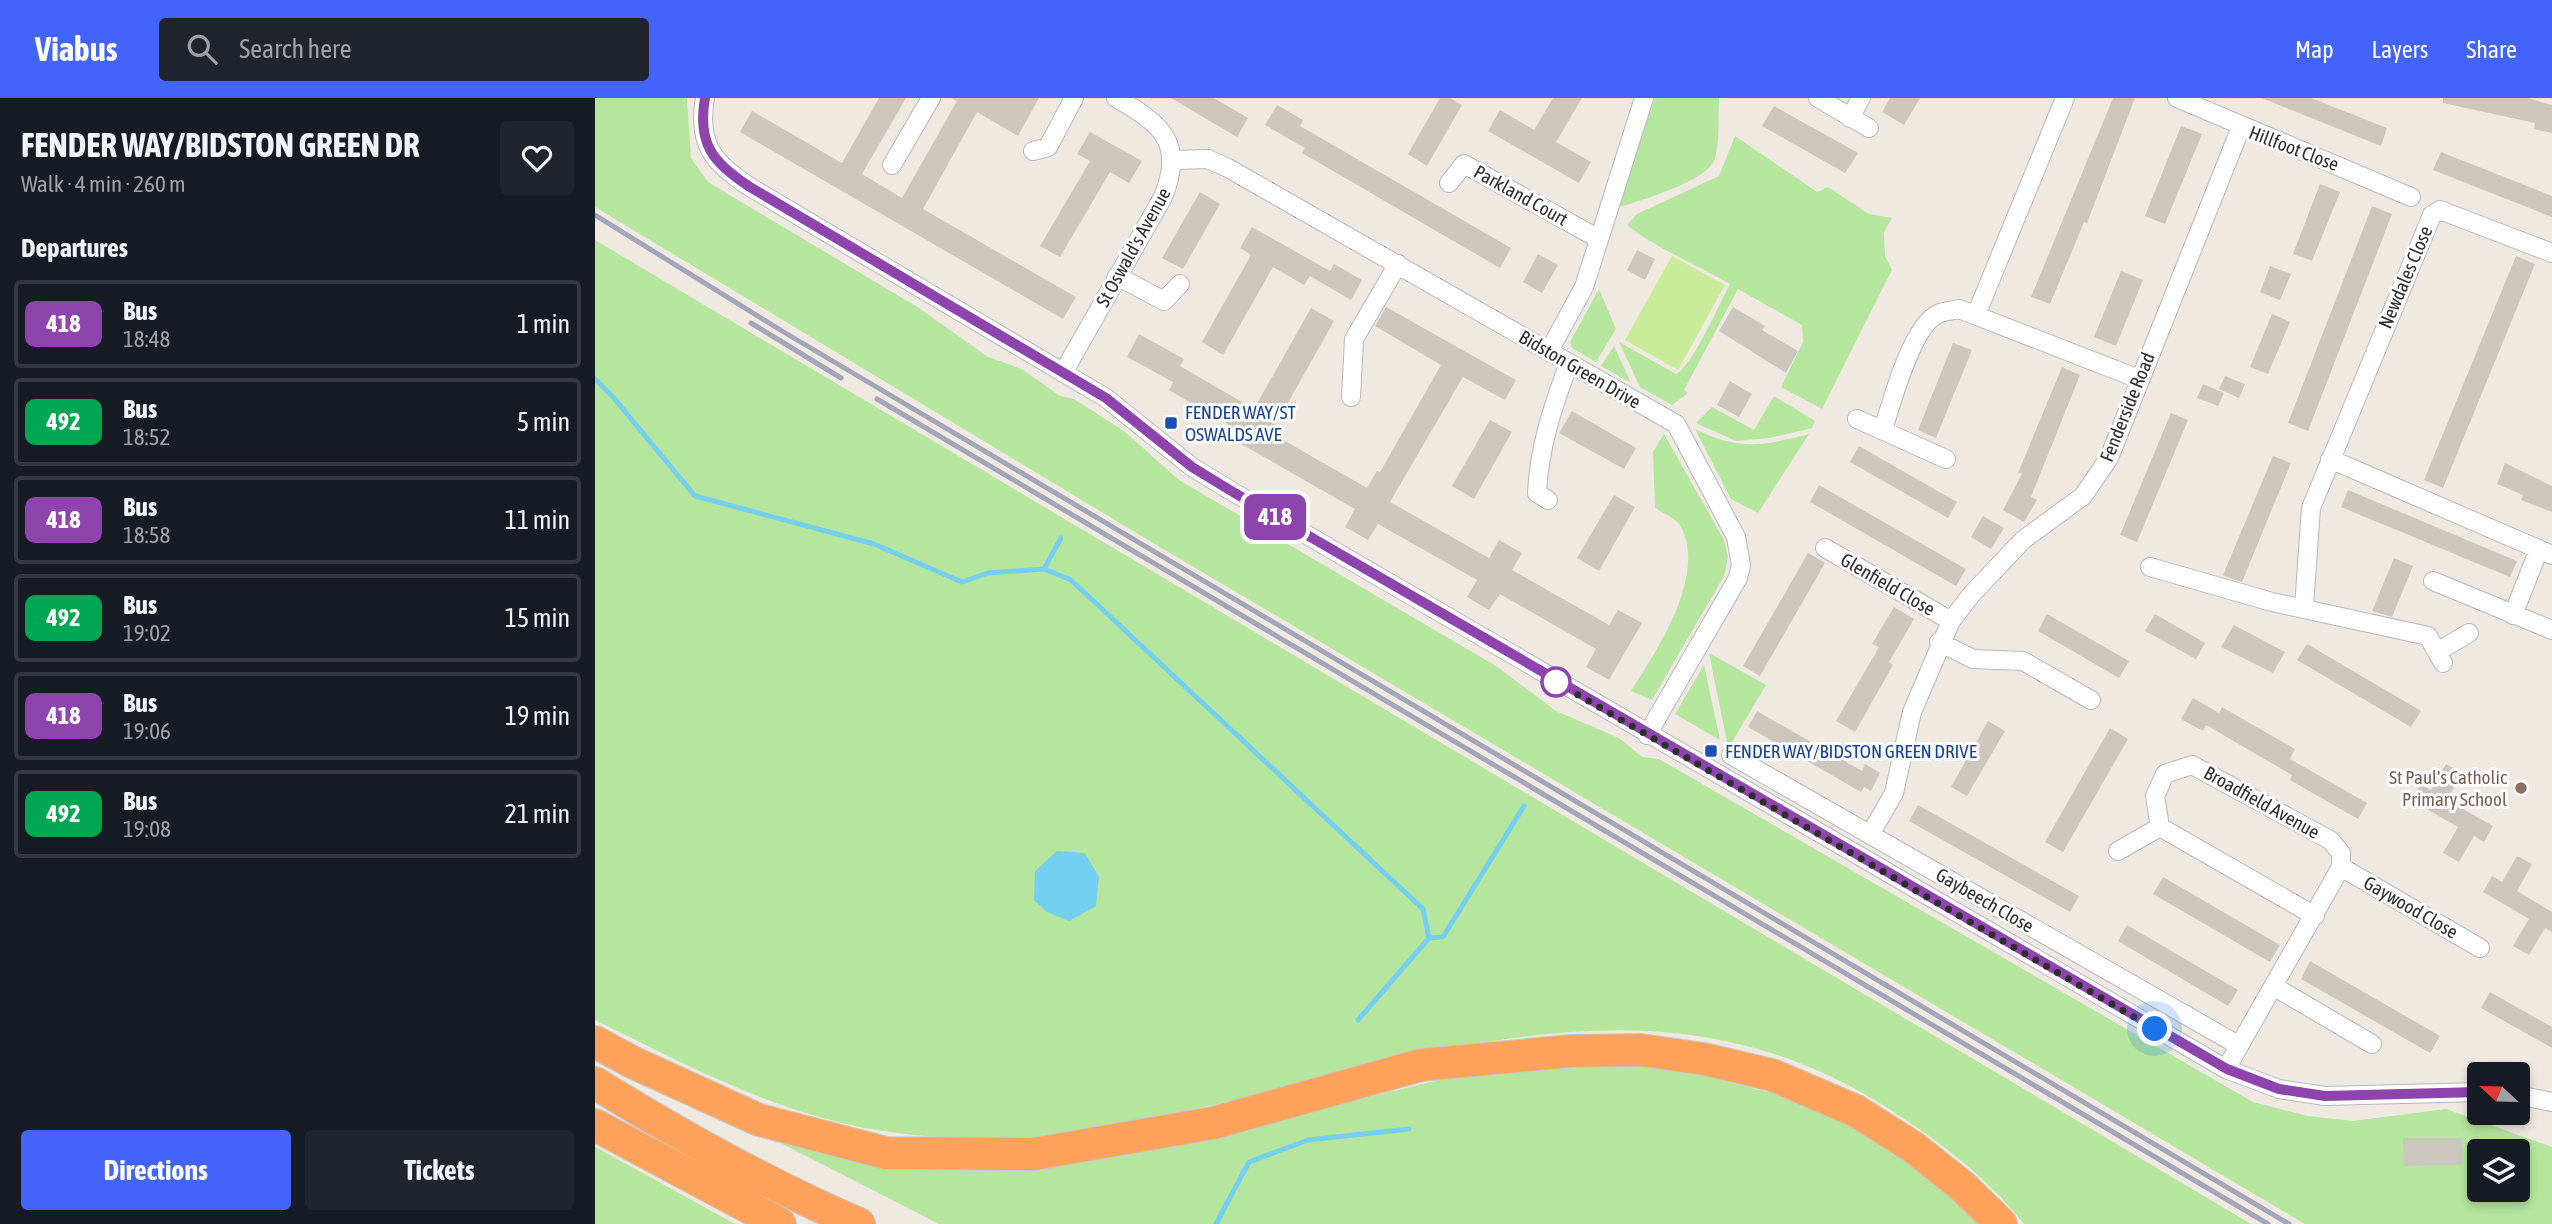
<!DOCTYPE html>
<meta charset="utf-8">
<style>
:root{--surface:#171b24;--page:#20242c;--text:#f1f3f6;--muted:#9ea1a6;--line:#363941;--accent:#4264fb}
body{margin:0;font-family:"Asap Condensed",sans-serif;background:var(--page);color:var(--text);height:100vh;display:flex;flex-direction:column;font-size:26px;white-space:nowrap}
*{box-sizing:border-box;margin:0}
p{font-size:23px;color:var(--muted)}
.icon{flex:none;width:38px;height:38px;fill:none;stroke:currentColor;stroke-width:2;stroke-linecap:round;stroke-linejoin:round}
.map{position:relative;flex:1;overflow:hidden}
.sheet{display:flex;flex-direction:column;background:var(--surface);width:595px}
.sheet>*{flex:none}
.badge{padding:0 14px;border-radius:10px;font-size:24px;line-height:46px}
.needle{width:46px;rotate:292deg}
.fabs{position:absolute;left:1872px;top:964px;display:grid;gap:14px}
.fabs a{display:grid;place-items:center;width:63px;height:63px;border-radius:7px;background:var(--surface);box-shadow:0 4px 10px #0003;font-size:35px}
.you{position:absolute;width:35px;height:35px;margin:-18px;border:5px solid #fff;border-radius:50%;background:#1a73e8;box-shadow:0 0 0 10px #1a73e833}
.map>.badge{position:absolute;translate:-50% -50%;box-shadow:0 0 0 4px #fff}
h2{padding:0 21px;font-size:26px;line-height:63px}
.round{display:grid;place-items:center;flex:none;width:74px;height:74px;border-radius:7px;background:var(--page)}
.headline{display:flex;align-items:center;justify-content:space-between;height:119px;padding:0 21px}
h1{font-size:33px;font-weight:700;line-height:52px}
.cta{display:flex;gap:14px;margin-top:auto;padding:14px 21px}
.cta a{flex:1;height:80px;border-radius:7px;background:var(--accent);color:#fff;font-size:28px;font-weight:700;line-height:80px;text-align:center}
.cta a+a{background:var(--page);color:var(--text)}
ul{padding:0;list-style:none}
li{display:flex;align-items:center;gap:21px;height:88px;margin:0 14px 10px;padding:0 7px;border:4px solid var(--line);border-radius:7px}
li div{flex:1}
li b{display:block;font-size:26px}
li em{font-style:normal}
li .badge{min-width:77px;font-weight:700;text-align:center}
header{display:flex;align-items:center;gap:42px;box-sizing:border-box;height:98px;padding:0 35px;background:var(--accent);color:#fff}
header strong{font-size:33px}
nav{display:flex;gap:38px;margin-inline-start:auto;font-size:24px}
.search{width:490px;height:63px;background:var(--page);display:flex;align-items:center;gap:18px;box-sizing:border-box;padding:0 24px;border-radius:7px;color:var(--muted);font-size:26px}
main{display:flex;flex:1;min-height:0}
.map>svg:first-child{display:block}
</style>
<header>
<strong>Viabus</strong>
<div class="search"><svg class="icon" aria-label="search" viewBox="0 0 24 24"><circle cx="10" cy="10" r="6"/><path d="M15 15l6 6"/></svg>Search here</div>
<nav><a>Map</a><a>Layers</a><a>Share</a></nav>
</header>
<main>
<section class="sheet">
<div class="headline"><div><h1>FENDER WAY/BIDSTON GREEN DR</h1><p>Walk · 4 min · 260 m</p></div><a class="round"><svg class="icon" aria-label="heart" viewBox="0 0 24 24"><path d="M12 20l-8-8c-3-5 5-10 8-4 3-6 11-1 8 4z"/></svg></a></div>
<h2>Departures</h2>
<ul>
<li><span class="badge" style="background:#8e44ad;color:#fff">418</span><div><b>Bus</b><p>18:48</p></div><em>1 min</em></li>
<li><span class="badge" style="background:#00a651;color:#fff">492</span><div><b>Bus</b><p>18:52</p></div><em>5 min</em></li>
<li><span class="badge" style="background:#8e44ad;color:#fff">418</span><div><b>Bus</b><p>18:58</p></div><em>11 min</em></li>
<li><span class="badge" style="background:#00a651;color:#fff">492</span><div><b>Bus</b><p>19:02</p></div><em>15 min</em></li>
<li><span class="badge" style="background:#8e44ad;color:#fff">418</span><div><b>Bus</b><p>19:06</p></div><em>19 min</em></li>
<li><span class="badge" style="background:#00a651;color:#fff">492</span><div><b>Bus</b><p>19:08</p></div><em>21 min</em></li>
</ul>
<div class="cta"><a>Directions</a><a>Tickets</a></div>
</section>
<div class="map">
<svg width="1957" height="1126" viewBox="0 0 1957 1126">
<rect width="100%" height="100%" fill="#efe9e1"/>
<path fill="#b6e59e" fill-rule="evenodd" d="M 0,0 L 92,0 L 96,60 L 113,84 L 324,210 L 393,259 L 427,271 L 465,298 L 479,301 L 529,333 L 584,382 L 901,568 L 961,613 L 1024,640 L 1047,659 L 1064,661 L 1658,1004 L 1713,1018 L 1758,1023 L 1851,1011 L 1957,1049 L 1957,1126 L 1710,1126 L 553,442 L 0,109 ZM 1885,1054 L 1923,1054 L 1923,1092 L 1885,1092 Z
M 1060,0 L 1124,0 C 1123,19 1125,42 1120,60 C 1114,83 1046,102 1025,109 L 1026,105 L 1023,106 Z
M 1140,38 L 1222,94 L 1233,89 L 1274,116 L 1297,120 L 1289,134 L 1290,158 L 1297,172 L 1227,311 L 1186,289 L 1208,244 L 1207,227 L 1143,191 L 1089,292 L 1093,295 L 1077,307 L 1045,289 L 1024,244 L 1081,276 C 1097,269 1126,203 1135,186 C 1101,166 1062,151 1032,127 L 1042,116 L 1124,78 Z
M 0,142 L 1656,1126 L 1429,1126 C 1391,1077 1336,1037 1283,1004 C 1028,848 775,989 512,1027 C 480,1032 446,1040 414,1041 C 359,1041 300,1038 247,1025 C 160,1004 79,961 0,922 Z
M 1004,191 L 1021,231 L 1001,264 L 977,250 L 975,244 Z
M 1019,248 L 1036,285 L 1006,268 Z
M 1179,298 L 1220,323 L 1217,330 L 1174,340 L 1141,343 L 1101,325 L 1117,309 L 1159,332 Z
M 1100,331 C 1144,353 1168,348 1214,336 L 1163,415 L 1136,401 Z
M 1069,336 L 1129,442 L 1133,459 L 1129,478 L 1057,602 L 1036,593 C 1061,554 1112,478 1086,429 C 1082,421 1068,415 1060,410 L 1058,354 Z
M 1114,555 L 1171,587 L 1137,644 L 1132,644 Z
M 1109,567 L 1125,642 L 1080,616 Z
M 992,962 L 1071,968 L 1223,1007 L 1270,1033 L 1365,1100 L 1387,1126 L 344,1126 L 172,1038 L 383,1071 L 500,1062 L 597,1042 L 852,980 Z
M 0,1049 L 4,1051 L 140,1126 L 0,1126 Z"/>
<path fill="#c9ec9a" d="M 1077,158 L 1130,187 L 1083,272 L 1030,242 Z"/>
<path fill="#75cff0" d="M 462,753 L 490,755 L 504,779 L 501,808 L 474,823 L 452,814 L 439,802 L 440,773 Z"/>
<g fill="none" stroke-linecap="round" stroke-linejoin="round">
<path stroke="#75cff0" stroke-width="5" d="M 0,281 L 18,299 L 100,398 L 279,446 L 367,484 L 393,475 L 449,471 L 476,482 L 828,811 L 834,840 L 848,839 L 929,708
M 449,471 L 466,440
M 763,922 L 834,840
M 621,1126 L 654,1064 L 713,1042 L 814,1031"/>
</g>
<path fill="#cbc7bf" d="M 284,0 L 311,0 L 267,76 L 307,100 L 362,3 L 356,0 L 444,0 L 423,38 L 382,14 L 328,111 L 481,199 L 468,221 L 145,34 L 157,13 L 247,65 Z
M 576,0 L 619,0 L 653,20 L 642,39 Z
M 845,0 L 855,0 L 867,7 L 832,68 L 813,56 Z
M 958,0 L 987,0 L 961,44 L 996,64 L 984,85 L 893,33 L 905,12 L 939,32 Z
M 1295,0 L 1325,0 L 1309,27 L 1287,14 Z
M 1518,0 L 1540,0 L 1492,125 L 1489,124 L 1455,206 L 1436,199 Z
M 1667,0 L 1716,0 L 1792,30 L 1786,48 Z
M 1848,0 L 1932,0 L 1957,7 L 1957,35 L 1939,31 L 1940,25 L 1848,5 Z
M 682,7 L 708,22 L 705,28 L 916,150 L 905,170 L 707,55 L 710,50 L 670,27 Z
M 1179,8 L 1263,55 L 1250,75 L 1167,28 Z
M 1586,28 L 1607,36 L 1570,126 L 1550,118 Z
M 495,34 L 547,63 L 534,85 L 515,74 L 465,159 L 445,148 L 495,63 L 482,56 Z
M 1846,54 L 1957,98 L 1957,119 L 1838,72 Z
M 1725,86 L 1745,94 L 1717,163 L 1698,156 Z
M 605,94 L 625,106 L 588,171 L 567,160 Z
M 1777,108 L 1797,116 L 1713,333 L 1693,325 Z
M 657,129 L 735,173 L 739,166 L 767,182 L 756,202 L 715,178 L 709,187 L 678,169 L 628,257 L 607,244 L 656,157 L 645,150 Z
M 1042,152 L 1060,161 L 1050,182 L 1032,172 Z
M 943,156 L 963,167 L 947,195 L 928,184 Z
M 1921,158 L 1940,166 L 1848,390 L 1829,382 Z
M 1675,168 L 1696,176 L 1685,202 L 1665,194 Z
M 1526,173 L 1548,182 L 1521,248 L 1499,239 Z
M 791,209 L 921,282 L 910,302 L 868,279 L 795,404 L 894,460 L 904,442 L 927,455 L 917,472 L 1014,527 L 1023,512 L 1047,525 L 1014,582 L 991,569 L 1001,551 L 905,496 L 894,512 L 872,499 L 882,482 L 783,426 L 773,442 L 750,429 L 760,411 L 641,343 L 646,334 L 574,292 L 578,284 L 532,259 L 544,236 L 589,261 L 585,268 L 659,311 L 716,210 L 739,223 L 676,335 L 772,390 L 782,373 L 785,374 L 846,267 L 780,228 Z
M 1138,209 L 1170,228 L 1167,232 L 1203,253 L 1191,275 L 1124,233 Z
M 1677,216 L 1695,224 L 1673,276 L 1655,269 Z
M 1358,245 L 1377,252 L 1341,340 L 1323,332 Z
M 1467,269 L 1485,277 L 1436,399 L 1442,402 L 1429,424 L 1408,412 L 1427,376 L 1423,375 Z
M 1630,278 L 1650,286 L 1644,300 L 1624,291 Z
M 1135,283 L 1157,296 L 1144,319 L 1122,307 Z
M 1608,286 L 1629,295 L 1623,308 L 1602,300 Z
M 977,313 L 1041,350 L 1029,371 L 964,335 Z
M 1576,315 L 1593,322 L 1542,444 L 1525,437 Z
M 895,322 L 917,334 L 879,401 L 857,388 Z
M 1264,348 L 1362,404 L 1353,420 L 1255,364 Z
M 1678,358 L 1696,365 L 1647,484 L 1635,480 L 1628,477 Z
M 1910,365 L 1957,388 L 1957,414 L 1926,402 L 1928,397 L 1902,386 Z
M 1224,387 L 1371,471 L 1361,488 L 1215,404 Z
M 1753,392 L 1922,463 L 1915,479 L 1746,409 Z
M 1019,397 L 1040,409 L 1004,473 L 982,460 Z
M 1388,418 L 1409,430 L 1396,451 L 1376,439 Z
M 1213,455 L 1230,465 L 1165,578 L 1148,568 Z
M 1799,460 L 1818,468 L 1797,519 L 1777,513 Z
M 1299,509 L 1319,521 L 1294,564 L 1298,567 L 1260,634 L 1241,623 L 1284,549 L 1277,546 Z
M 1452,516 L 1534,563 L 1524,580 L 1443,533 Z
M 1560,516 L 1610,545 L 1601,561 L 1550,533 Z
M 1639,527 L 1690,554 L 1678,575 L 1626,549 Z
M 1712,546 L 1826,613 L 1816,629 L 1702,562 Z
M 1598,600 L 1624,615 L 1627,609 L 1700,651 L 1695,661 L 1772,705 L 1763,721 L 1695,682 L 1697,677 L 1611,627 L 1608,633 L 1586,621 Z
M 1162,613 L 1267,673 L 1270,666 L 1285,675 L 1276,693 L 1269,689 L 1266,694 L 1153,629 Z
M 1393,623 L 1410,633 L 1372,698 L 1356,689 Z
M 1515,630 L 1533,641 L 1468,754 L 1450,744 Z
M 1851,666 L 1867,675 L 1852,702 L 1898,728 L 1889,744 L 1879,738 L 1864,764 L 1848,755 L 1863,729 L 1816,702 L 1826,686 L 1836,692 Z
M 1323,707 L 1484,798 L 1475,814 L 1314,723 Z
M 1922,758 L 1937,766 L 1922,793 L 1957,814 L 1957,834 L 1950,830 L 1934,857 L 1918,848 L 1934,821 L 1888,794 L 1897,778 L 1907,784 Z
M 1568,779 L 1685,847 L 1675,864 L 1558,796 Z
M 1532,827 L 1643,892 L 1633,908 L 1523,843 Z
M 1715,863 L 1845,938 L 1835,955 L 1706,881 Z
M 1895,894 L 1957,929 L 1957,950 L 1886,910 Z
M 1808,1040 L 1867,1040 L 1867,1067 L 1809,1068 Z"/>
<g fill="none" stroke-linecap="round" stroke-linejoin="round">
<defs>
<path id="minor" d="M 110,0 C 102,46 118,65 155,89 L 511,300 L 597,369 L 638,394 L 1631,971 L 1684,991 L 1730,998 L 1885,994
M 1223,0 L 1274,30
M 1582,0 L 1816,99
M 1255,20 L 1266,0
M 438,53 L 453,49 L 479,0
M 578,62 L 613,61 L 633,70 L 1081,326 L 1141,439 L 1146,467 L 1143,480 L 1052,637
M 297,67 L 336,0
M 854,85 L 869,66 L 1004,141
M 522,178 L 569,203 L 585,186
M 1381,217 L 1470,0
M 954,253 L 989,189 L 1049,0
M 468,275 L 568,99 C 590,45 567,26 521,0
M 756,299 L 759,241 L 803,166
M 1262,321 L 1351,361
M 1288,332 C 1296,306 1317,227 1343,216 C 1349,213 1357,213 1364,211 L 1544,281
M 1735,361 L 1957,457
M 953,402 L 942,395 C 944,349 958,308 974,265
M 1230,450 L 1356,523
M 1555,469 L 1677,504 L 1833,538 L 1848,565
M 1838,483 L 1957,532
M 1709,509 L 1716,410 L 1837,117 L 1845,112 L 1957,155
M 1918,517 L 1944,451
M 1344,544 L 1378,561 L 1428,563 L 1496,602
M 1842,554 L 1874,535
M 1136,657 L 1643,947
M 1275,737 L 1299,695 L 1317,614 L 1356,523 L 1376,497 L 1428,442 L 1488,398 L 1514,360 L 1646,29
M 1523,753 L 1565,729
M 1746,769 L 1885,850
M 1678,888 L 1777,946
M 1631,971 L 1746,769 L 1746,755 L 1735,742 L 1597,667 L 1570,676 L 1560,698 L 1565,729 L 1720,818
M 1923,997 L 1957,1004"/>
<path id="motorway" d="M 0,944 L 39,965 L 164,1022 L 291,1055 L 439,1056 L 618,1025 L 826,967 L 976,953 L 1046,952 L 1109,961 L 1177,977 L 1261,1013 L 1318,1049 L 1367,1088 L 1406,1126
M 0,985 C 84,1037 173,1087 264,1126
M 0,1027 L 185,1126"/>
</defs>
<use href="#minor" stroke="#b4b7c1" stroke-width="20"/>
<use href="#motorway" stroke="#c9c9c9" stroke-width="34"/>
<use href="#minor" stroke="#fff" stroke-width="18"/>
<use href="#motorway" stroke="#ffa35c" stroke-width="32"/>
<path stroke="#a3a6b8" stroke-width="5" d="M 0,117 L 187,233 L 1694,1126
M 156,225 L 246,280
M 282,301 L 1673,1126"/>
</g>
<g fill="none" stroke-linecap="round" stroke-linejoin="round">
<defs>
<path id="line" d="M 110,0 C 102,46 118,65 155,89 L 511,300 L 597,369 L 638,394 L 1632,971 L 1684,991 L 1730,998 L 1885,994"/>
</defs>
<use href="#line" stroke="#fff" stroke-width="16"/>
<use href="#line" stroke="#8e44ad" stroke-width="10"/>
<path stroke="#2e2e2e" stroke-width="7" stroke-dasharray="0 12.6" d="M 961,584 L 1560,931"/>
</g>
<g fill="#1a4fb4" stroke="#fff" stroke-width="2.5">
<rect x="569" y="318" width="14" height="14" rx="3.5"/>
<rect x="1109" y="646" width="14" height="14" rx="3.5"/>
</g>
<circle fill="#fff" stroke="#8e44ad" stroke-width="3.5" cx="961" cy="584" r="14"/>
<circle fill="#8d6e63" stroke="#fff" stroke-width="2.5" cx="1926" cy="690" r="7"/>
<g text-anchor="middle" stroke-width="6" stroke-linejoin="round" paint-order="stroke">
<g font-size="19" fill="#2e2e2e" stroke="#fff">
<text transform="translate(1699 50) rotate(21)" y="7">Hillfoot Close</text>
<text transform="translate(926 97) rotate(29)" y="7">Parkland Court</text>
<text transform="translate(538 149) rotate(-61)" y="7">St Oswald's Avenue</text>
<text transform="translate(1810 179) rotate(-67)" y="7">Newdales Close</text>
<text transform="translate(985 271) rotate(30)" y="7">Bidston Green Drive</text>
<text transform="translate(1532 309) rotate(-68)" y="7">Fenderside Road</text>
<text transform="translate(1293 486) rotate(30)" y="7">Glenfield Close</text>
<text transform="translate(1667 704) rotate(29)" y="7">Broadfield Avenue</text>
<text transform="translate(1390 802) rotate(30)" y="7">Gaybeech Close</text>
<text transform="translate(1816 809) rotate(30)" y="7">Gaywood Close</text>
</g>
<g font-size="19" fill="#164399" stroke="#fff" text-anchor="start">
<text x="590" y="321">FENDER WAY/ST<tspan x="590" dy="22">OSWALDS AVE</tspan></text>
<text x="1130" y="660">FENDER WAY/BIDSTON GREEN DRIVE</text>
</g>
<g font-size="19" fill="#785e54" stroke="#fff" text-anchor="end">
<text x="1912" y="686">St Paul's Catholic<tspan x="1912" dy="22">Primary School</tspan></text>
</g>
</g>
</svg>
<div class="fabs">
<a><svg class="needle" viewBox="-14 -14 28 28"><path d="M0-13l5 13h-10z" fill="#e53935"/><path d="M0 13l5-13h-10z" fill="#9ea1a6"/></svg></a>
<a><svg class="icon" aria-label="layers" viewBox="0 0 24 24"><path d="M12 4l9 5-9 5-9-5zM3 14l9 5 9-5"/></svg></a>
</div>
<div class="you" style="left:1560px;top:931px"></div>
<b class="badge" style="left:680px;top:419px;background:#8e44ad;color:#fff">418</b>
</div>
</main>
